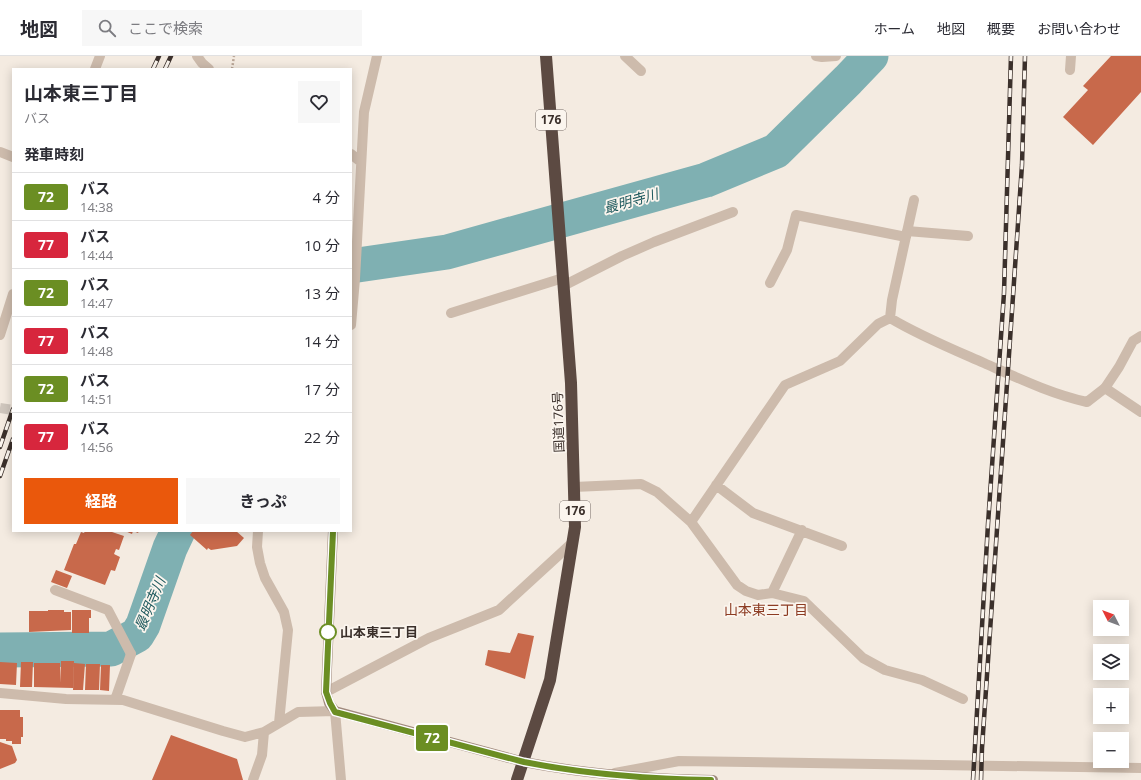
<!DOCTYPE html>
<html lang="ja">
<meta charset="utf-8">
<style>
:root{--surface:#fff;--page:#f7f7f7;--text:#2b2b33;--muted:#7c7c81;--line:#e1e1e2;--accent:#ea580c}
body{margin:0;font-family:"Open Sans","Noto Sans JP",sans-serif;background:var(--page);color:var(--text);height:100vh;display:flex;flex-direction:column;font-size:15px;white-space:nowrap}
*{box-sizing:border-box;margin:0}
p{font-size:13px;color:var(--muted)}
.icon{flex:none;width:22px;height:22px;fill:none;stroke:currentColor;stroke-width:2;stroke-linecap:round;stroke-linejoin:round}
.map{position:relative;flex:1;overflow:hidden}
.drawer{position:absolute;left:12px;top:12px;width:340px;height:464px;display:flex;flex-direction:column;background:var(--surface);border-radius:0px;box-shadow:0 2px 10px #0003}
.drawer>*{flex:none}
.badge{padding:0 8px;border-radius:3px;font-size:14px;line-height:26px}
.needle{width:26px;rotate:312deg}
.controls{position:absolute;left:1093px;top:544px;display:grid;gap:8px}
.controls a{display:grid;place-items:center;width:36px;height:36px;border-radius:0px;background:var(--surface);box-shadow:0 2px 10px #0003;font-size:20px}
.map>.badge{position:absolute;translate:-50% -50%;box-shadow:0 0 0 2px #fff}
h2{padding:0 12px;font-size:15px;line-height:36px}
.round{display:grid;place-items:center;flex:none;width:42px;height:42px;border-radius:0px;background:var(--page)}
.summary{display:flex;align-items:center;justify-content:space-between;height:68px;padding:0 12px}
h1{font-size:19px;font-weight:700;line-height:30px}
.button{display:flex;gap:8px;margin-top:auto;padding:8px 12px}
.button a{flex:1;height:46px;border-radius:0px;background:var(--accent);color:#fff;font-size:16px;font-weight:700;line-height:46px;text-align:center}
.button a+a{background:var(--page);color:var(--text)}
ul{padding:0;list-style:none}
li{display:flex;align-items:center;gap:12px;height:48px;padding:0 12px;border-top:1px solid var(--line)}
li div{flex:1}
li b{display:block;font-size:15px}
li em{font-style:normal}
li .badge{min-width:44px;font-weight:700;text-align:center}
header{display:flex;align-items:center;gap:24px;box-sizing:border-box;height:56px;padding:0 20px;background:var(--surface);border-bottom:1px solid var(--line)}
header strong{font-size:19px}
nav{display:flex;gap:22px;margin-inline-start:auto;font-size:14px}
.search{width:280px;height:36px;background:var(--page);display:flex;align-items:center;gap:10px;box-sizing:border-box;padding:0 14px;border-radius:0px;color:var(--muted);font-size:15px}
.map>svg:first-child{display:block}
</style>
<header>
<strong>地図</strong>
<div class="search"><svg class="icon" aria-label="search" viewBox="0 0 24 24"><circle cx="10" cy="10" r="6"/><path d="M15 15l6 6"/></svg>ここで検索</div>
<nav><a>ホーム</a><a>地図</a><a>概要</a><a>お問い合わせ</a></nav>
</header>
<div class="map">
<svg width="1141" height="724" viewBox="0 0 1141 724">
<rect width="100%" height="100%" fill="#f4ebe1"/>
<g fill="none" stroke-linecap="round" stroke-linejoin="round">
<path stroke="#7fb0b2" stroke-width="35" d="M 351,210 L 447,196 L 706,124 L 776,95 L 848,24 L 871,0
M 0,594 L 111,593 L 137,579 L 143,569 L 170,492 L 178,475"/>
</g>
<path fill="#c8694b" d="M 1111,0 L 1141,0 L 1141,36 L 1093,89 L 1063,61 L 1088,34 L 1083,30 Z
M 85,475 L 109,475 L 124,480 L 119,494 L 116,493 L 114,498 L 120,501 L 115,515 L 111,514 L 105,529 L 64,514 L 74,488 L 76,488 L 81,476 L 84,477 Z
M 125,475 L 139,475 L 138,477 L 133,475 L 132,478 Z
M 193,475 L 236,475 L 244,482 L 237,490 L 211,494 L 208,492 L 207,494 L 190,479 Z
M 56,514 L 72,520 L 67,532 L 51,526 Z
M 48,554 L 64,554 L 64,556 L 71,556 L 71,574 L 29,576 L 29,555 L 48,555 Z
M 72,554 L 91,554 L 91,562 L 89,562 L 89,577 L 72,577 Z
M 518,577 L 534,580 L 525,623 L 485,609 L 488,594 L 510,597 Z
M 61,605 L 74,605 L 73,632 L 34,631 L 34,607 L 60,607 L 60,627 Z
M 0,606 L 17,607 L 16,629 L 0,628 Z
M 21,606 L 33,606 L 32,631 L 20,631 Z
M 74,607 L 85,608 L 83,634 L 73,634 Z
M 86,608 L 100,608 L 99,634 L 85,634 Z
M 101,609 L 110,609 L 109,635 L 100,634 Z
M 0,654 L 20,654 L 20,661 L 23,661 L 23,681 L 21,681 L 21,688 L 12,688 L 12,685 L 6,685 L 6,683 L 0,683 Z
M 171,679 L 237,703 L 243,724 L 152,724 Z
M 0,686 L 12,690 L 17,704 L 15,707 L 0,713 Z"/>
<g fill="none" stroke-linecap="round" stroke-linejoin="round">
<path stroke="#cfc6bd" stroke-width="10" stroke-dasharray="10 5" stroke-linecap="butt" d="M 0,352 L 13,354"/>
<path stroke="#b9a596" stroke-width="2.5" stroke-dasharray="2 2" stroke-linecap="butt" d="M 232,13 L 234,0"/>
<path stroke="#cdbbac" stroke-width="10" d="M 1105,332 L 1141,356
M 55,534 L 108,554 L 131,598"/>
<path stroke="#cdbbac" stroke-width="10" d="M 197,0 L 202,7 L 209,13
M 625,0 L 641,15
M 816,0 L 822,1 L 836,0
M 95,13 L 100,0
M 1070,14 L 1071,0
M 0,96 L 13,101
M 351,98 L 361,106
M 907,175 L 968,180
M 770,227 L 787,194 L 796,159 L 906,181
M 563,230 L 622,200 L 654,186 L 733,156
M 451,257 L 563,222
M 890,262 L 892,244 L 914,144
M 351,269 L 355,223 L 364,56 L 377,0
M 0,279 L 13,238
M 716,429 L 753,457 L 842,490
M 574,431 L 641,428 L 657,436 L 691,466 L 737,529 L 746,535 L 758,539 L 772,537 L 804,545 L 863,602 L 885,614 L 922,624 L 963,643
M 691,466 L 785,329 L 840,305 L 878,268 L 890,262 C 920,280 952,293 984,307 C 1018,322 1051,338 1087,346 L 1105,332 L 1119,311 L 1133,285 L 1141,280
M 258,475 L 257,491 L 260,507 L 265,522 L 284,556 L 288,574 L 279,667
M 772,537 L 802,474
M 326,636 L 429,582 L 499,554 L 572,487
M 0,637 L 66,643 L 123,644 L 223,675 L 245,681 L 264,676 L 298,656 L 335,655 L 341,724
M 115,644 L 131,598
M 615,717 L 679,705 L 1141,712
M 253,724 L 262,699 L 264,676"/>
<path stroke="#a18a7d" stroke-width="10" d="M 333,475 L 326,636 L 329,647 L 335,655 L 524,706 C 586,718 650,723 713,724"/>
<path stroke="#5c4a42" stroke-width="12" d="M 517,724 L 550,624 L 575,471 L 571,327 L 546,0"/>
<defs>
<path id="rail" d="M 153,13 L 159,0
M 165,13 L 171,0
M 0,391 L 13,353
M 0,420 L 13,383
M 973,724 L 988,468 L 1004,237 L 1011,0
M 981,724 L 982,692 L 1022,109 L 1025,0"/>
</defs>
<use href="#rail" stroke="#3b302b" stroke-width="4.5"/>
<use href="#rail" stroke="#fbf5ee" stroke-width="3" stroke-dasharray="9" stroke-linecap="butt"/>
</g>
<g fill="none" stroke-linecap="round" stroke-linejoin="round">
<defs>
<path id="line" d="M 333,475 L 326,636 L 330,647 L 335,656 L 524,706 C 585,718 649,723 711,724"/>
</defs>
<use href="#line" stroke="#fff" stroke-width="9"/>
<use href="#line" stroke="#6b8e23" stroke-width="6"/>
</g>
<circle fill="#fff" stroke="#6b8e23" stroke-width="2" cx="328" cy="576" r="8"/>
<g text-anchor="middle" stroke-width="3.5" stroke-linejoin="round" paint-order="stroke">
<g fill="#fbf5ee" stroke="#756b66" stroke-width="1">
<rect x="536" y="54" width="30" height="20" rx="3"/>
<rect x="560" y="445" width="30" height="20" rx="3"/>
</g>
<g font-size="12" font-weight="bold" fill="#3b302b">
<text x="551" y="68">176</text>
<text x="575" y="459">176</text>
</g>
<g font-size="13" fill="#3b302b" stroke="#fbf5ee">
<text transform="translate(558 366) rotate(-92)" y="5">国道176号</text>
</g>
<g font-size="13" font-weight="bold" fill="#3b302b" stroke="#fbf5ee" text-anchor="start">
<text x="340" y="581">山本東三丁目</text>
</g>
<g font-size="14" font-style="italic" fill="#1f5a5e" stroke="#fbf5ee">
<text transform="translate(631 145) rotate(-16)" y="5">最明寺川</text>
<text transform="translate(150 548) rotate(-67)" y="5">最明寺川</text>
</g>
<g font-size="14" fill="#8c3b22" stroke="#fbf5ee">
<text x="766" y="559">山本東三丁目</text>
</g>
</g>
</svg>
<div class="controls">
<a><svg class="needle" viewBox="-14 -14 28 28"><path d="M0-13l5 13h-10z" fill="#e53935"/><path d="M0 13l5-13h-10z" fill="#7c7c81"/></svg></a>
<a><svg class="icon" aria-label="layers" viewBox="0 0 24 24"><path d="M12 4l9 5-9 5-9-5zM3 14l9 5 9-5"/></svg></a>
<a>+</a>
<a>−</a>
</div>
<b class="badge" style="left:432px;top:682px;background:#6b8e23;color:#fff">72</b>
<section class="drawer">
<div class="summary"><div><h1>山本東三丁目</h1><p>バス</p></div><a class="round"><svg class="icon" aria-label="heart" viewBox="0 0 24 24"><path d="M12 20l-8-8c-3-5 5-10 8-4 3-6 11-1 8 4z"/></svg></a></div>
<h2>発車時刻</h2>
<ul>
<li><span class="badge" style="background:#6b8e23;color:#fff">72</span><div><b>バス</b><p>14:38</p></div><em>4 分</em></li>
<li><span class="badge" style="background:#d7263d;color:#fff">77</span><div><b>バス</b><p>14:44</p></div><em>10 分</em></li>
<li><span class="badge" style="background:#6b8e23;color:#fff">72</span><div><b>バス</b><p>14:47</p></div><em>13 分</em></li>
<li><span class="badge" style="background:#d7263d;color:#fff">77</span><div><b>バス</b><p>14:48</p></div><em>14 分</em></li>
<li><span class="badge" style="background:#6b8e23;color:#fff">72</span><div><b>バス</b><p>14:51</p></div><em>17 分</em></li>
<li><span class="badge" style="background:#d7263d;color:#fff">77</span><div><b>バス</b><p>14:56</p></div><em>22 分</em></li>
</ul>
<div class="button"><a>経路</a><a>きっぷ</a></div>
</section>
</div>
